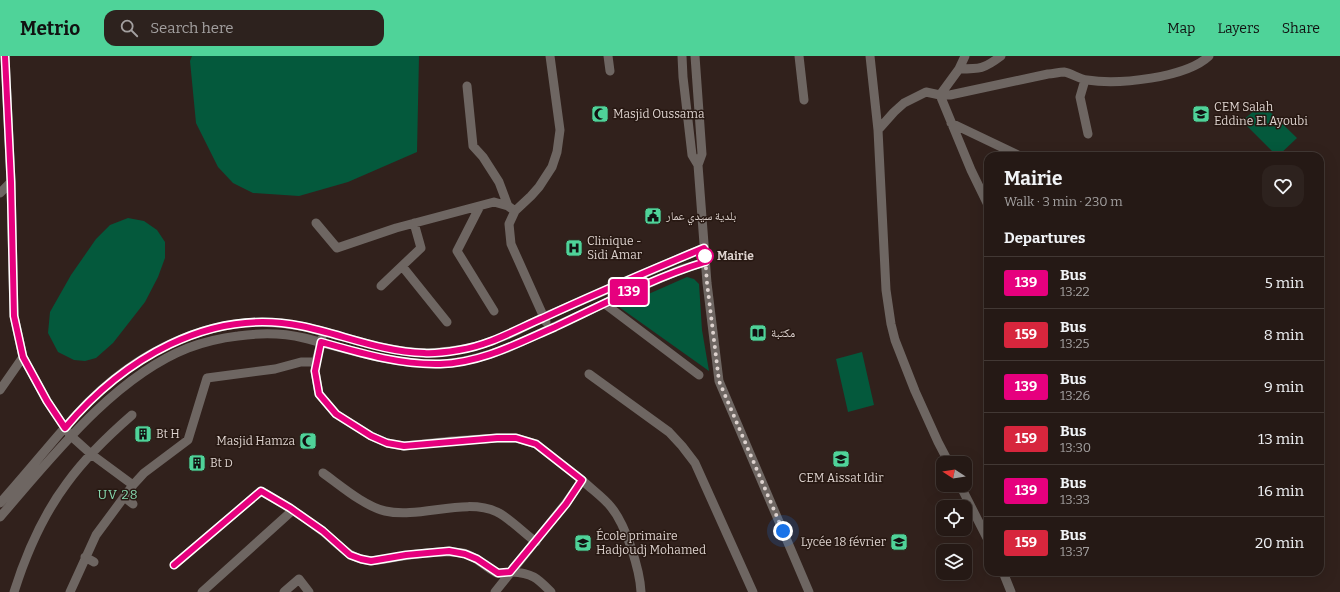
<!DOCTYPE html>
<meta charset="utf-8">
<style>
:root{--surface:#251915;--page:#2d221e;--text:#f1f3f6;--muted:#a3a0a0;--line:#423834;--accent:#4fd399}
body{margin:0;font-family:Bitter,"Noto Naskh Arabic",serif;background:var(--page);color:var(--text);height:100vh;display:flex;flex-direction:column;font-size:15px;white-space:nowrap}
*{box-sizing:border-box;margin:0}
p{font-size:13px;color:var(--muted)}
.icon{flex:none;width:22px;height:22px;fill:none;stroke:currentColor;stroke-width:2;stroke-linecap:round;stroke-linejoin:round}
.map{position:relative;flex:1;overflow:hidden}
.panel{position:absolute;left:984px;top:96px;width:340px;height:424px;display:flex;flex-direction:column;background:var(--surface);border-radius:12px;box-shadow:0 4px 16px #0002,0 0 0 1px var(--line)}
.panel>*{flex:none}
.badge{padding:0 8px;border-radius:3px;font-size:14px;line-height:26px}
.needle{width:26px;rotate:282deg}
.buttons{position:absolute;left:936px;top:400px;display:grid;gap:8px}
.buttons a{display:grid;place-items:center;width:36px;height:36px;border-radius:8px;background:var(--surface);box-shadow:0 4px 16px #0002,0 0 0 1px var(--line);font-size:20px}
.you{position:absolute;width:20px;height:20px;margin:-10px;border:3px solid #fff;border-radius:50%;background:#1a73e8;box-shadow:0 0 0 6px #1a73e833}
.map>.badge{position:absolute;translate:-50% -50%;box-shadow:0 0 0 2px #fff}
h2{padding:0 20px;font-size:15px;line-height:36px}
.round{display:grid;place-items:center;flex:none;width:42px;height:42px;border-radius:12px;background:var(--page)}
.summary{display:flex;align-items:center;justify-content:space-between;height:68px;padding:0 20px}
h1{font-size:19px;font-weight:700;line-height:30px}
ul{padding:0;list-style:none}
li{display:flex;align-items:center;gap:12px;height:52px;padding:0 20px;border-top:1px solid var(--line)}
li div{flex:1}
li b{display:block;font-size:15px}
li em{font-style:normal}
li .badge{min-width:44px;font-weight:700;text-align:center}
header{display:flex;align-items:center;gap:24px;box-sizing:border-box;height:56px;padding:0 20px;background:var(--accent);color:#111}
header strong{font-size:19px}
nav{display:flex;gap:22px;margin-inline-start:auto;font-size:14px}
.search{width:280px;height:36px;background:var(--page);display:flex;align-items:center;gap:10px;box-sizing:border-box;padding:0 14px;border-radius:12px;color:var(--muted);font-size:15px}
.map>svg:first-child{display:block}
</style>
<header>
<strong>Metrio</strong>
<div class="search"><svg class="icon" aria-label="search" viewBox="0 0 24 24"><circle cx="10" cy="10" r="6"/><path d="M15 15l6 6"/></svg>Search here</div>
<nav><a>Map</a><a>Layers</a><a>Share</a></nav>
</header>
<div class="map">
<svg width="1340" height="536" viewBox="0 0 1340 536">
<rect width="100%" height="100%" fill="#31211c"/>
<path fill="#04593c" d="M 192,0 L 419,0 L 417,96 L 348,126 L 299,140 L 253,137 L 233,127 L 218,111 L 196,67 L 190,5 Z
M 1262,48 L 1297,82 L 1278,100 L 1277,100 L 1242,65 Z
M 128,162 L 144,165 L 157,174 L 165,186 L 165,202 L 158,221 L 145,246 L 113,287 L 96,302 L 85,305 L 74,304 L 58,296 L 48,277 L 50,256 L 71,219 L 96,183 L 110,169 Z
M 687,221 L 694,223 L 699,228 L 702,274 L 709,315 L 619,251 Z
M 862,296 L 874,349 L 848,356 L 836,303 Z"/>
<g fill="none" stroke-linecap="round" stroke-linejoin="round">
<path stroke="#6e6662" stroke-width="9" d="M 5,0 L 11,126 L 14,260 L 23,301 L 47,345 L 65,372 L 71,380 L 91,398 L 133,429 L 96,479 L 70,536
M 608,0 L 610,15
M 682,0 L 683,21 L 692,99 L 698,109 L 707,227 L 719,325 L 809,536
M 695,0 L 702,98 L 698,109
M 799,0 L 804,44
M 870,0 L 878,74 L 886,234 L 891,268 L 895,284 L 915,335 L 938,386 L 949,407
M 959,13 C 980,13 984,13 1001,0
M 1085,24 L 1080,41 L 1088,78
M 467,30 L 473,90 L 483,101 L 499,126 L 508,150
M 940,39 L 950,39 L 1048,18 C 1053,18 1059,16 1064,16 C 1071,17 1079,23 1087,24 C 1118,29 1186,22 1209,0
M 940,39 L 959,13 L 965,0
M 951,67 L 1020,100
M 878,74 L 894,56 L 904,47 L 926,36 L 940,39 L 971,114 L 988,149
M 0,137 L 11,126
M 480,150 L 457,195 L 494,255
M 316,167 L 337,192 L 396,172 L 494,146 L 508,150 L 515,155
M 414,167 L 421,192 L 402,210 L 447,266
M 381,230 L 402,210
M 605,248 L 699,319
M 546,266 L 511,188 L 509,168 L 515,155 L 531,140 L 539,131 L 552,111 L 557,96 L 560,74 L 550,0
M 322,282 L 316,306 L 315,315 L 319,338 L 336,358 L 371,380 L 387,387 L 404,390 L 452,385 L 497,382 L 516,382 L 536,388 L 582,424 L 566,447 L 495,536
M 589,318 L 669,376 L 682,390 L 695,407 L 753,536
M 0,334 L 23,301
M 323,417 C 341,430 364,450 385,455 C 420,463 465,441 497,456 C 507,460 526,479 536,486
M 582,424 C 591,433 603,441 611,451 C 626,469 640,514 641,536
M 133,429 L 144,417 L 188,384 L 207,322 L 275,313 L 301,306 L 316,306
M 960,429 L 988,484
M 124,441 L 133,448
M 0,447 C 26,418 50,388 76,359 C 132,297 214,253 300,270 C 346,279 393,301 441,296 C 467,294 491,287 514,276 C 525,271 535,265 546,260 C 599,238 651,214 704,192
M 0,461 C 51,402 114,321 188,292 C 204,286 221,282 238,280 C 259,277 283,277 304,282 C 348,293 394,309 440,308 C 463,307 486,300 508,292 L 636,233 L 682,213 L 705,206
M 85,501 L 94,506
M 174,509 L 261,435 C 282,447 303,460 322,475 C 334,484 346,499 361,503 C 374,507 390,502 403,500 C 422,497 444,494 463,497 C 477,500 485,512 497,517 C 502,519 507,516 512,516 C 533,517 538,523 551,536
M 1003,516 L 1011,536
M 14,536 C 26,498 43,459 67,427 C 85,402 109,379 132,359
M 202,536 L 293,454
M 284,536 L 299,523 L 309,536"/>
</g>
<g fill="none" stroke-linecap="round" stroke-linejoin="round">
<defs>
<path id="line" d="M 5,0 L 11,126 L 14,260 L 23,301 L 47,345 L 65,372 C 122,304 209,251 301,270 C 341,278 382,296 424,297 C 435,298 447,296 459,294 C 490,289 515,274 543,262 C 597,237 651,214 704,192 L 705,206 C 653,222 604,248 555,271 C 518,287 481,307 440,308 C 400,309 360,297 321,286 L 315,315 L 319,338 L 336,358 L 371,380 L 387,387 L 404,390 L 497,382 L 516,382 L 536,388 L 582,424 L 566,448 L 510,516 L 498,517 L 477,503 L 465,498 L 449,495 L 406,499 L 371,505 L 361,503 L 350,499 L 323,475 L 290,452 L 261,435 L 174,509"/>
</defs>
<use href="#line" stroke="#fff" stroke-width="9"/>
<use href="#line" stroke="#e6007e" stroke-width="6"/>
<path stroke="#ddd2ce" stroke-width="4" stroke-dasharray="0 7.2" d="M 705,200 L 705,199 L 707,227 L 719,325 L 783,475"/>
</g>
<defs>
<symbol id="mosque-square" viewBox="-11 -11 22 22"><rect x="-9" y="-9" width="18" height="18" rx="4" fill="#4fd399" stroke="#271812"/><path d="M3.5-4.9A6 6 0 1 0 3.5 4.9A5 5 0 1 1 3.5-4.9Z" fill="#111"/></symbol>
<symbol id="school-square" viewBox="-11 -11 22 22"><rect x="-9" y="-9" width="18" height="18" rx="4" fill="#4fd399" stroke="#271812"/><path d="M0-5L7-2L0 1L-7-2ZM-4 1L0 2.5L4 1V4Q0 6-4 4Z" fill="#111"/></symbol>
<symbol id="civic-square" viewBox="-11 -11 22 22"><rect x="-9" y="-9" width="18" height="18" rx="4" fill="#4fd399" stroke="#271812"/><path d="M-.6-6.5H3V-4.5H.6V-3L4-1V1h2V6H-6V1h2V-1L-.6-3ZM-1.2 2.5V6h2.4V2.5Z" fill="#111"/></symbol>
<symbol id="hospital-square" viewBox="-11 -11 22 22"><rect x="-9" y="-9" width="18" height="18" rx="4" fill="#4fd399" stroke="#271812"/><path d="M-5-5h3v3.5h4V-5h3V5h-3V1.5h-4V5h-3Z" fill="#111"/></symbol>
<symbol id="library-square" viewBox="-11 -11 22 22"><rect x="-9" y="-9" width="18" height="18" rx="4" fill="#4fd399" stroke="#271812"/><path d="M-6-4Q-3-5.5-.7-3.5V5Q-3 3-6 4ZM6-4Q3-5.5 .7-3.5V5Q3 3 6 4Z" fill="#111"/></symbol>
<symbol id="building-square" viewBox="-11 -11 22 22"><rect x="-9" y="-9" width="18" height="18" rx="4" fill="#4fd399" stroke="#271812"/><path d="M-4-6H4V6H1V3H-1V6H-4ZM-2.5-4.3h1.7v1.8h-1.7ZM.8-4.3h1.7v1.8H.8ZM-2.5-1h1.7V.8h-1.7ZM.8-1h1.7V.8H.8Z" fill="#111"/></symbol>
</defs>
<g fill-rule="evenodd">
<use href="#mosque-square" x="590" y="48" width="20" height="20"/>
<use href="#school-square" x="1191" y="48" width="20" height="20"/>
<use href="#civic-square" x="643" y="150" width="20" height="20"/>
<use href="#hospital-square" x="564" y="182" width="20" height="20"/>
<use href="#library-square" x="748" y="267" width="20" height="20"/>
<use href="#building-square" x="133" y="368" width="20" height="20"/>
<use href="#mosque-square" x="298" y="375" width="20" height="20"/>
<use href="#school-square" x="831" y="393" width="20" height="20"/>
<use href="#building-square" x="187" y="397" width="20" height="20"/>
<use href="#school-square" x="889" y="476" width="20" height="20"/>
<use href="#school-square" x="573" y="477" width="20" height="20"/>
</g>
<circle fill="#fff" stroke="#e6007e" stroke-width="2" cx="705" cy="200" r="8"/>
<g text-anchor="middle" stroke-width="3" stroke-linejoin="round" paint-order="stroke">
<g font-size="12" fill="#ddd2ce" stroke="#271812" text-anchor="start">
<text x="1214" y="55">CEM Salah<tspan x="1214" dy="14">Eddine El Ayoubi</tspan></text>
<text x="613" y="62">Masjid Oussama</text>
<text x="666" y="164">بلدية سيدي عمار</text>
<text x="587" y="189">Clinique -<tspan x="587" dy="14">Sidi Amar</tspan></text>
<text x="771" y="281">مكتبة</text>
<text x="156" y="382">Bt H</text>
<text x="295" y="389" text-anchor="end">Masjid Hamza</text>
<text x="210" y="411">Bt D</text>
<text x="841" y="426" text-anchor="middle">CEM Aissat Idir</text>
<text x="596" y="484">École primaire<tspan x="596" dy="14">Hadjoudj Mohamed</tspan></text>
<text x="886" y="490" text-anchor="end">Lycée 18 février</text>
</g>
<g font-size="12" font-weight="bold" fill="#ddd2ce" stroke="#271812" text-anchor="start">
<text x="717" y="204">Mairie</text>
</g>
<g font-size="13" letter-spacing="1" fill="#86d8af" stroke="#271812">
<text x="118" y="443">UV 28</text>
</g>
</g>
</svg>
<div class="buttons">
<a><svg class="needle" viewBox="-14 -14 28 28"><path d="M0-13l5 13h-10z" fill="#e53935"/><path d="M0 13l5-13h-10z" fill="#a3a0a0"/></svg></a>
<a><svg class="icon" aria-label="locate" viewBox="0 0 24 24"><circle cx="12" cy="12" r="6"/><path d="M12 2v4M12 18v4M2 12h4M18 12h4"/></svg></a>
<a><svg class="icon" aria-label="layers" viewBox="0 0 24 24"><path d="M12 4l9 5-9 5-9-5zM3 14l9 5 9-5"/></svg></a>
</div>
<div class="you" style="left:783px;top:475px"></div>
<b class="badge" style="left:629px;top:236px;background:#e6007e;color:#fff">139</b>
<section class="panel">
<div class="summary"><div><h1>Mairie</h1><p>Walk · 3 min · 230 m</p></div><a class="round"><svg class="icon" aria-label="heart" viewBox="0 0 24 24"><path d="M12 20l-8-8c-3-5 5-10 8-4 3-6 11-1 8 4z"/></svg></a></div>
<h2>Departures</h2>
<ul>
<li><span class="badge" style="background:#e6007e;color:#fff">139</span><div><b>Bus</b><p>13:22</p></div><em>5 min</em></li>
<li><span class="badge" style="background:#d7263d;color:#fff">159</span><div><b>Bus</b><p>13:25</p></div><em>8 min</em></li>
<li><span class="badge" style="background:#e6007e;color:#fff">139</span><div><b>Bus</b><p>13:26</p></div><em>9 min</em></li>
<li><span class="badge" style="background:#d7263d;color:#fff">159</span><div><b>Bus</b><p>13:30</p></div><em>13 min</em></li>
<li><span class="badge" style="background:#e6007e;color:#fff">139</span><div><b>Bus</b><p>13:33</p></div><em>16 min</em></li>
<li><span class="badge" style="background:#d7263d;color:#fff">159</span><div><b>Bus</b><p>13:37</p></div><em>20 min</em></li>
</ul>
</section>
</div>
